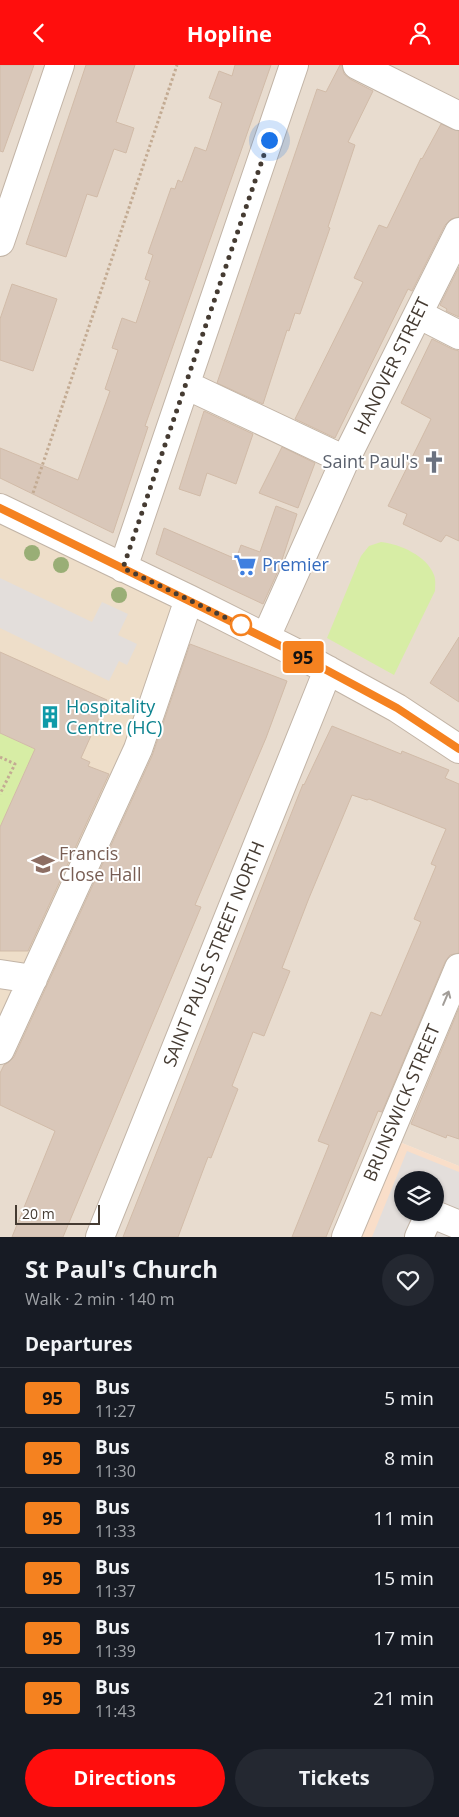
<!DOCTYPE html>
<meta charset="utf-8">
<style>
:root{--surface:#171b24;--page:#242831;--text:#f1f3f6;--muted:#9ea1a6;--line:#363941;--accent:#ff0e0d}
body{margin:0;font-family:"Open Sans",sans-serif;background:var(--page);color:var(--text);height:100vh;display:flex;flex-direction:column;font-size:19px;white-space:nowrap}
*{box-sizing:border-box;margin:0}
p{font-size:16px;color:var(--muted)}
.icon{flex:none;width:28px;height:28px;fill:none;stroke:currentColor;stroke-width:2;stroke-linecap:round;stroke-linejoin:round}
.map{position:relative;height:1172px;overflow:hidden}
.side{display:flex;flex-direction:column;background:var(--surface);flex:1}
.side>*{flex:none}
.badge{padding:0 10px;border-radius:4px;font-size:18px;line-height:32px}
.controls{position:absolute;left:394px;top:1106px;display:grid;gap:10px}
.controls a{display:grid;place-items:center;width:50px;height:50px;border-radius:50%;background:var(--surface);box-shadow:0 1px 4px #0004;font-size:25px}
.scale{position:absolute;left:15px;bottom:12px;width:85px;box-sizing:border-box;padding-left:5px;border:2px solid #453b32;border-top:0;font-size:14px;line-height:18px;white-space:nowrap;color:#453b32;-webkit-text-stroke:4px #fff;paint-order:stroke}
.you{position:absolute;width:25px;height:25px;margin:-12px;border:4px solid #fff;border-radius:50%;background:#1a73e8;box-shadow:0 0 0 8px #1a73e833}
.map>.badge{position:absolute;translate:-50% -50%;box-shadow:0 0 0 2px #fff}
h2{padding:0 25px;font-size:19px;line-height:45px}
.round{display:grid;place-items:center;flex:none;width:52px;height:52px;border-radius:26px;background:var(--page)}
.headline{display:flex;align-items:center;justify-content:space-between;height:85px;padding:0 25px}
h1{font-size:24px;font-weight:700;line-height:38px}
.action{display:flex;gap:10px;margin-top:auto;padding:10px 25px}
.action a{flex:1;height:58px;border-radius:30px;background:var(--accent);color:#fff;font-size:20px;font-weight:700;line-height:58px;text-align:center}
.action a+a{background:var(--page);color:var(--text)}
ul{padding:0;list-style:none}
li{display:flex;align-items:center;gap:15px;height:60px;padding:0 25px;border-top:1px solid var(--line)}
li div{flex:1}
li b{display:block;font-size:19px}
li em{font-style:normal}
li .badge{min-width:55px;font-weight:700;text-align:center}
header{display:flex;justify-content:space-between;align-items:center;height:65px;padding:0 25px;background:var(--accent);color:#fff;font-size:22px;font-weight:700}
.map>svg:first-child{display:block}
</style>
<header><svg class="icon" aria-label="back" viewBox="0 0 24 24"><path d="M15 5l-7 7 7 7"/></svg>Hopline<svg class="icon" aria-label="person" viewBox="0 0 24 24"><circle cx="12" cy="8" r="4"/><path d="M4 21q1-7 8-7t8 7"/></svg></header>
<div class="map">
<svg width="459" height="1172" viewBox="0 0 459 1172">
<rect width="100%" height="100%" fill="#f3ebe1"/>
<path fill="#e8dccf" d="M 0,0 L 459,0 L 459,1101 L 387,1072 L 346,1172 L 0,1172 Z"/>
<path fill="#f9dec9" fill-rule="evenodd" d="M 387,1072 L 459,1101 L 459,1172 L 350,1172 ZM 402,1115 L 435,1115 L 435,1148 L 402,1148 Z"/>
<path fill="#eedec9" d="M 0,443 L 189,534 L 0,985 Z"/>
<path fill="#d7eda5" d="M 381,477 C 400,479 427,491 434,510 C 436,515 435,521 435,526 L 394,610 L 327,573 L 361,491 L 369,481 Z
M 0,668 L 41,687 L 28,699 L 0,762 Z"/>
<path fill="#e3dedb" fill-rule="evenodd" d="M 0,513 L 92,557 L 102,537 L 128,549 L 118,570 L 137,579 L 127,600 L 119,596 L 109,616 L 0,563 Z
M 407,1086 L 459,1107 L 459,1172 L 372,1172 ZM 402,1115 L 435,1115 L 435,1148 L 402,1148 Z"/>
<path fill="#d9c7b9" stroke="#d1bba8" d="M 0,0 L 34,0 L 3,87 L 0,86 Z
M 86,0 L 135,0 L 116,57 L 134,63 L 126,88 L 114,84 L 97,132 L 87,129 L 66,192 L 26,179 Z
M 235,0 L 271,0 L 145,361 L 148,362 L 113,468 L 0,413 L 0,383 L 78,415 L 110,326 L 105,324 L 118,285 L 112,283 L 122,253 L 136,258 L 150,216 L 145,214 L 153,190 L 148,188 L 171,123 L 175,124 L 178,115 L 182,117 L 195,82 L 206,86 L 222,38 L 209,33 L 219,6 L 232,11 Z
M 340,0 L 342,0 L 344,9 L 350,14 L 373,26 L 348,77 L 355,80 L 328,162 L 330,163 L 300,249 L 295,248 L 289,266 L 287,265 L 263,339 L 217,318 L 317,24 L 326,27 Z
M 441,59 L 459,66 L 459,152 L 451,154 L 445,160 L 412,226 L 408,224 L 335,373 L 295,354 L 363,217 L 354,213 L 379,160 L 387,163 L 421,93 L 422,94 Z
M 459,202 L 459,252 L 446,246 L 447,244 L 440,240 Z
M 12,219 L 57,234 L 33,306 L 0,295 L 0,254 Z
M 432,274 L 452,284 L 459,286 L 459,476 L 446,470 L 441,477 L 403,459 L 407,449 L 388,441 L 431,354 L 401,338 Z
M 204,346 L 253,369 L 236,419 L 207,408 L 200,431 L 179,424 Z
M 282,382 L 315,398 L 298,443 L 259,428 Z
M 276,441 L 297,449 L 279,504 L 263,539 L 156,489 L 164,463 L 236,494 L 241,480 L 260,487 Z
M 459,572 L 459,637 L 430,618 Z
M 190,579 L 287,616 L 266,673 L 195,840 L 201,842 L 63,1172 L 12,1172 L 55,1066 L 0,1040 L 0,1008 L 4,1000 L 9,997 L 14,992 L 152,691 Z
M 0,587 L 107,635 L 81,693 L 90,697 L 88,701 L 109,709 L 28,886 L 0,886 L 0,762 L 35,684 L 0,668 Z
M 332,661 L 401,689 L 402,686 L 449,705 L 445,713 L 459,719 L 459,888 L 450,890 L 445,897 L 382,1047 L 378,1046 L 326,1172 L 292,1172 L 329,1080 L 318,1076 L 371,947 L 381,951 L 421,857 L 414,854 L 436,801 L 431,799 L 446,764 L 369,734 L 367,735 L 352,730 L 309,833 L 282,903 L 290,906 L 264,971 L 253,967 L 232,1021 L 238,1024 L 211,1093 L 208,1092 L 178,1172 L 123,1172 L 303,719 L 304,720 Z
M 459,943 L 459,1074 L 447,1070 L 446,1073 L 411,1059 Z"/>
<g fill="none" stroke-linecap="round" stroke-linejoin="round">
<defs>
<path id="minor" d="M 357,0 L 459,51
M 0,177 L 60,0
M 418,249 L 459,270
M 186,320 L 345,395
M 0,443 L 189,534 L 304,592 L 397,643 L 459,684
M 123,503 L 294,0
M 266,572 L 345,395 L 459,167
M 0,909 L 33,914
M 0,985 L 138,684 L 189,534
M 100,1172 L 328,605
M 346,1172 L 459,903
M 419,1172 L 430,1148 L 459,1160"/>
</defs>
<use href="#minor" stroke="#c2b4a6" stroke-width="30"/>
<path stroke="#c3ab93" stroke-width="3" stroke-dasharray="2.5 2.5" stroke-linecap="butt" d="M 33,428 L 177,0
M 0,692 L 15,699 L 0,729"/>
<use href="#minor" stroke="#fff" stroke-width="28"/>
</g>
<g fill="#99ae76">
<circle cx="32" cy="488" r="8"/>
<circle cx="61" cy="500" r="8"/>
<circle cx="119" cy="530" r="8"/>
</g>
<defs><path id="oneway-shaft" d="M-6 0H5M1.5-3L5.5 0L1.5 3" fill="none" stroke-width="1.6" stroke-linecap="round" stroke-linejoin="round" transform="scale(1.25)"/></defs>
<use stroke="#a29d98" href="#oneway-shaft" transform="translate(446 933) rotate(-67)"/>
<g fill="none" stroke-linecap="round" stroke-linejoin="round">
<defs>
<path id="line" d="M 0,443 L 291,586 L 397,643 L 459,684"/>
</defs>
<use href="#line" stroke="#fff" stroke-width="11"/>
<use href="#line" stroke="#f58220" stroke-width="8"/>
<path stroke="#453b32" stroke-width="5" stroke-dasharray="0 9" d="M 241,560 L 123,503 L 269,75"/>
</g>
<defs>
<symbol id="church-bare" viewBox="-9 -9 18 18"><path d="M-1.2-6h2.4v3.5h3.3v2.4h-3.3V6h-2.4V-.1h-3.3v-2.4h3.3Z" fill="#6b7280" stroke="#fff" stroke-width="2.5" paint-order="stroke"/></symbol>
<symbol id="supermarket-bare" viewBox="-9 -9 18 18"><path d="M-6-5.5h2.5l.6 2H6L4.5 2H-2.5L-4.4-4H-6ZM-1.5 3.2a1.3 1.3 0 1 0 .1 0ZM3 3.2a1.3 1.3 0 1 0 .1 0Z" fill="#3f7fe0" stroke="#fff" stroke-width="2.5" paint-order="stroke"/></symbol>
<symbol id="building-bare" viewBox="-9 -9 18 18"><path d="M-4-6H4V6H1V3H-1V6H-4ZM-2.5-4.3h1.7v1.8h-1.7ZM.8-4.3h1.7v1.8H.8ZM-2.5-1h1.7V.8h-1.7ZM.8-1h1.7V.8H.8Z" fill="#0f9aa8" stroke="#fff" stroke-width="2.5" paint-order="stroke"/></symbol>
<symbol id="university-bare" viewBox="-9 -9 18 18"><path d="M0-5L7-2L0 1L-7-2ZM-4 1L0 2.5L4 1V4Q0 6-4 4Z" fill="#8d6e63" stroke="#fff" stroke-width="2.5" paint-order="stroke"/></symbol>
</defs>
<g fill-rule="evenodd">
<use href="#church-bare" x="418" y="381" width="32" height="32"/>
<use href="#supermarket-bare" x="229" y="484" width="32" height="32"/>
<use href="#building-bare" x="34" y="636" width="32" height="32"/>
<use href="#university-bare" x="27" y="783" width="32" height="32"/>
</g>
<circle fill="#fff" stroke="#f58220" stroke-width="2.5" cx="241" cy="560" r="10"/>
<g text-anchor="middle" stroke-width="4" stroke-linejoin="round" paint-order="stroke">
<g font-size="18" fill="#453b32" stroke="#fff">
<text transform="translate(392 301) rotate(-64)" y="6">HANOVER STREET</text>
<text transform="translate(214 889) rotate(-68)" y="6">SAINT PAULS STREET NORTH</text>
<text transform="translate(402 1038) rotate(-67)" y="6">BRUNSWICK STREET</text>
</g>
<g font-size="18" fill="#5b616d" stroke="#fff" text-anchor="end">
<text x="418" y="403">Saint Paul's</text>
</g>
<g font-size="18" fill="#366cbe" stroke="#fff" text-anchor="start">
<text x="262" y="506">Premier</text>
</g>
<g font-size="18" fill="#0d838f" stroke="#fff" text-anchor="start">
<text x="66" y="648">Hospitality<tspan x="66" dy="21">Centre (HC)</tspan></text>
</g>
<g font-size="18" fill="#785e54" stroke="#fff" text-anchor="start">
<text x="59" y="795">Francis<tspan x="59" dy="21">Close Hall</tspan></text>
</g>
</g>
</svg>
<div class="controls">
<a><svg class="icon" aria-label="layers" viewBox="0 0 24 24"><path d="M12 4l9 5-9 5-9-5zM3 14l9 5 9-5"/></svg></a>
</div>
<div class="scale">20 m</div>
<div class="you" style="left:269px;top:75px"></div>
<b class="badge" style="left:303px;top:592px;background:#f58220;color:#111">95</b>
</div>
<section class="side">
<div class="headline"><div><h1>St Paul's Church</h1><p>Walk · 2 min · 140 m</p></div><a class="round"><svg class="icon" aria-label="heart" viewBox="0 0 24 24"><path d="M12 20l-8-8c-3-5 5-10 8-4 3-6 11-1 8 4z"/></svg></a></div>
<h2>Departures</h2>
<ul>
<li><span class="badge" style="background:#f58220;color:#111">95</span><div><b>Bus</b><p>11:27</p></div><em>5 min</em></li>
<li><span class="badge" style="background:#f58220;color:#111">95</span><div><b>Bus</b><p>11:30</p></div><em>8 min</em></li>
<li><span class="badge" style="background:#f58220;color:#111">95</span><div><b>Bus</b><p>11:33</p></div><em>11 min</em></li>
<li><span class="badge" style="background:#f58220;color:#111">95</span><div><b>Bus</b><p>11:37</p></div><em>15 min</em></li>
<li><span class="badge" style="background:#f58220;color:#111">95</span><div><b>Bus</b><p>11:39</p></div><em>17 min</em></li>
<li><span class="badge" style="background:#f58220;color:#111">95</span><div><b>Bus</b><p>11:43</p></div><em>21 min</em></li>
</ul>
<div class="action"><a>Directions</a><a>Tickets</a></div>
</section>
